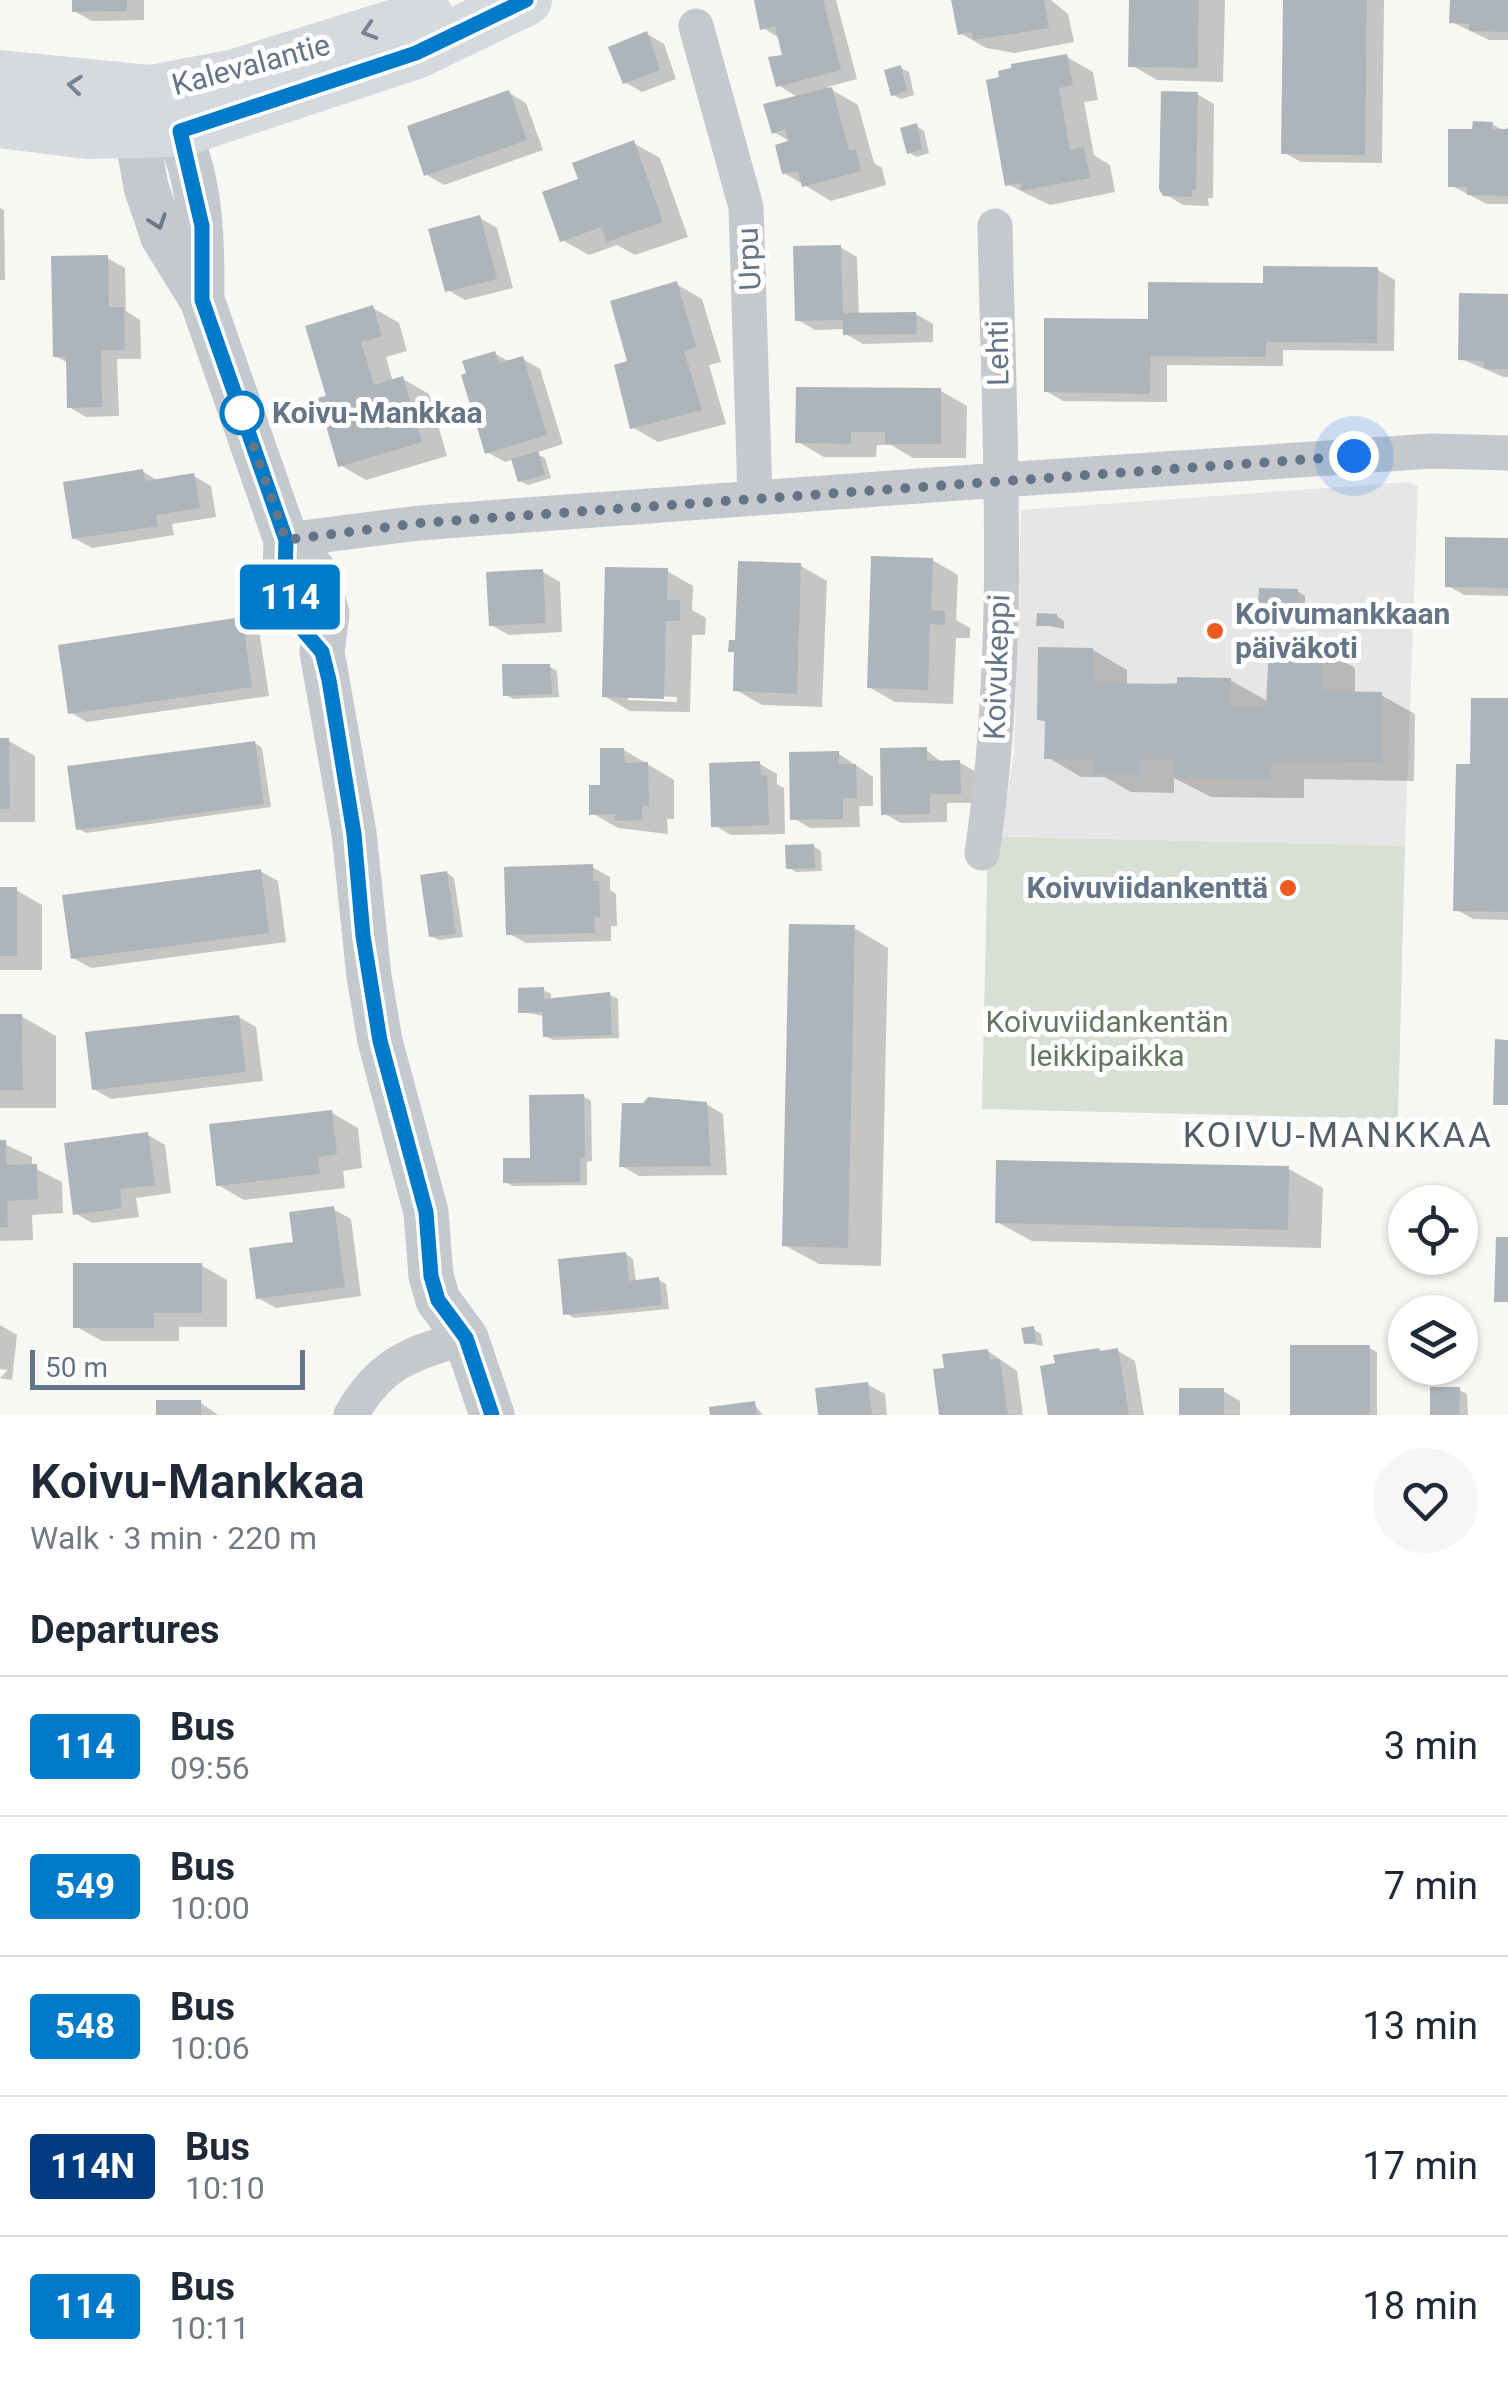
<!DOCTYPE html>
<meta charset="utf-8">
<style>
:root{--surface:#fff;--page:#f6f6f7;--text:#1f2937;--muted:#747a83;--line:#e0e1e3}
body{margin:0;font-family:Roboto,sans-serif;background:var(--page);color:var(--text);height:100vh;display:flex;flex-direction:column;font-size:38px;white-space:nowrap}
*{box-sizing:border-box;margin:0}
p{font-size:32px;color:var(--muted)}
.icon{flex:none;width:55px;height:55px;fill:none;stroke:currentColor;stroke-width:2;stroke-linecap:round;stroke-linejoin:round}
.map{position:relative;height:1415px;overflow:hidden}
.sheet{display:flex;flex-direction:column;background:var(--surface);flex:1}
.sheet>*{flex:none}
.badge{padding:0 20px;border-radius:8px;font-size:35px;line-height:65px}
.tools{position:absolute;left:1388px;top:1185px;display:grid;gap:20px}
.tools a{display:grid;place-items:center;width:90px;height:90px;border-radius:50%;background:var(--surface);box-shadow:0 2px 8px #0004;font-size:50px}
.scale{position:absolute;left:30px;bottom:25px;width:275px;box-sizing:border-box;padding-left:10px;border:5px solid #647587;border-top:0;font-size:28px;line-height:35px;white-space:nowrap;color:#647587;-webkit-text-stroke:8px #fff;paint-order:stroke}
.you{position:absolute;width:50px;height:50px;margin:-25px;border:8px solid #fff;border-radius:50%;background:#1a73e8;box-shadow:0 0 0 15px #1a73e833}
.map>.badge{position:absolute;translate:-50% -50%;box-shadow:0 0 0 5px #fff}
h2{padding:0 30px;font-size:38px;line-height:90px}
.round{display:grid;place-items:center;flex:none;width:105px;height:105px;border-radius:52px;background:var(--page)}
.summary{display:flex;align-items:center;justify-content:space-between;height:170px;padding:0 30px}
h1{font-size:48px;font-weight:600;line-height:75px}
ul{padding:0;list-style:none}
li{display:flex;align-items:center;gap:30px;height:140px;padding:0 30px;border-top:2px solid var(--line)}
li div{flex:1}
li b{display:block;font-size:38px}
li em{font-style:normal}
li .badge{min-width:110px;font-weight:700;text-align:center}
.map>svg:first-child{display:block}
</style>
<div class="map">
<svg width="1508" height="1415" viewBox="0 0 1508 1415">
<rect width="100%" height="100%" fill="#f7f7f4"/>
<path fill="#e5e6e5" d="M 1409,482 L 1418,487 L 1405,846 L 1001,836 L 1014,752 L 1021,510 Z"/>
<path fill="#d8dfd5" d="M 988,836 L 1405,846 L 1398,1119 L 982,1109 Z"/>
<path fill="#0003" fill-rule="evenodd" d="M 74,0 L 144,0 L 144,20 L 92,21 L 74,11 Z
M 756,0 L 836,0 L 857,79 L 827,87 L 858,105 L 874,163 L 882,168 L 886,185 L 831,201 L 784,173 L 793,143 L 774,132 L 799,98 L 778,85 L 786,57 L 781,39 L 763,28 Z
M 953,0 L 1051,0 L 1068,14 L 1074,42 L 1015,53 L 986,48 L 960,33 Z
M 1132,0 L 1225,0 L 1223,82 L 1157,80 L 1131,65 Z
M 1285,0 L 1384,0 L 1382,163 L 1301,162 L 1283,152 Z
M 1453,0 L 1508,0 L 1508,40 L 1489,40 L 1452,22 Z
M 647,34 L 664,44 L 676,79 L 642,92 L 625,82 Z
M 1067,57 L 1093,72 L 1098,100 L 1084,102 L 1094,155 L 1110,165 L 1115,192 L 1050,205 L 1007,184 Z
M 901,68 L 909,72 L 914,95 L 901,99 L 893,95 Z
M 509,93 L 526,103 L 543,150 L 444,185 L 427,175 Z
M 1197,94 L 1214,104 L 1213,198 L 1208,198 L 1209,206 L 1183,205 L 1165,194 Z
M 1492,124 L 1504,131 L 1508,127 L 1508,204 L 1487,204 L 1450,185 L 1475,131 Z
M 916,126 L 924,131 L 929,153 L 917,157 L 909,153 Z
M 633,143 L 660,158 L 688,237 L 635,255 L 617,245 L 589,255 L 562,240 L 581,181 Z
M 0,208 L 4,210 L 5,280 L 0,280 Z
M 480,218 L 497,228 L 513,288 L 465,300 L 448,290 Z
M 840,247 L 857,257 L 859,315 L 916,314 L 933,324 L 933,342 L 863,344 L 846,334 L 846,329 L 815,330 L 798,320 Z
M 107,258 L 125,268 L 126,311 L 140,320 L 141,359 L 117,359 L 119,416 L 86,417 L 69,407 L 68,363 L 55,356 Z
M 1378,270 L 1395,280 L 1394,351 L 1283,350 L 1283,366 L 1167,365 L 1167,402 L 1063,401 L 1046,391 L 1150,322 L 1265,285 Z
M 676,284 L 702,299 L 721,362 L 709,365 L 726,424 L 658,442 L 632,427 L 630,362 Z
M 1508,297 L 1508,377 L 1504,377 L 1461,359 Z
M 373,308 L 399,323 L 407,351 L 386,357 L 393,382 L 403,379 L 429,394 L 447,456 L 366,480 L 340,465 L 329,398 Z
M 494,353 L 510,362 L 523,359 L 540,369 L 563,444 L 535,453 L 545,458 L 551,478 L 528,485 L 520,481 L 514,459 L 505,462 L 487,452 Z
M 941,391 L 967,406 L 966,458 L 913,458 L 891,445 L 877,445 L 876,457 L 824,457 L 798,442 Z
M 142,471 L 160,482 L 194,476 L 211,486 L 216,517 L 172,524 L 174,535 L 92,548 L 74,538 Z
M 1508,541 L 1508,596 L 1464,595 L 1447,585 Z
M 932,560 L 958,575 L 956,620 L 970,628 L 970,638 L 956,638 L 953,704 L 895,702 L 869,687 Z
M 801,566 L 827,581 L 822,707 L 762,705 L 736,690 L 737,643 Z
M 667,571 L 693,586 L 692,610 L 706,618 L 705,635 L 692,635 L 690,712 L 630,711 L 604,696 ZM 628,695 L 677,697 L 677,702 L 628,700 Z
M 543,572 L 560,582 L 562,632 L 509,635 L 491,625 Z
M 1297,591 L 1305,596 L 1305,609 L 1261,603 Z
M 1057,616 L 1064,621 L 1064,629 L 1039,624 Z
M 242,620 L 259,630 L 269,696 L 87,722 L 70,712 Z
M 1321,648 L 1355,668 L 1355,694 L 1381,695 L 1415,714 L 1414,781 L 1304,779 L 1304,798 L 1211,797 L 1174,778 L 1174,793 L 1131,792 L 1105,777 L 1081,777 L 1047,757 L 1047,723 L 1040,719 L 1093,650 L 1127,670 L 1127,686 L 1230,680 L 1269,702 Z
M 550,667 L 557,671 L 559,697 L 513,699 L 505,694 Z
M 1508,701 L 1508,920 L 1473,919 L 1455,909 L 1472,766 Z
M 0,741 L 9,741 L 35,756 L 35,822 L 0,822 Z
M 255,743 L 262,748 L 271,807 L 86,833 L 78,828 Z
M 624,750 L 674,780 L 674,819 L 667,819 L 668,834 L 618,828 L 592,813 Z
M 926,750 L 943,763 L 959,762 L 976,772 L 977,803 L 947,803 L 947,822 L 901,823 L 883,813 Z
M 838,753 L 873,777 L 873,806 L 859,806 L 860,827 L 810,828 L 793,818 Z
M 760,764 L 777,774 L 777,784 L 784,788 L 785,834 L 731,835 L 714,825 Z
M 813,846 L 821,851 L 822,871 L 796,872 L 788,867 Z
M 592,867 L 610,877 L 610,890 L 616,894 L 617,926 L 611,926 L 611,941 L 526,943 L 508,933 Z
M 260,871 L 278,881 L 286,942 L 91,968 L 73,958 Z
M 447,873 L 454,878 L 463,937 L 439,940 L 431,936 Z
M 0,890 L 16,890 L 42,905 L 42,970 L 0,970 Z
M 854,928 L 888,948 L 881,1266 L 819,1264 L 784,1245 Z
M 543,990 L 551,994 L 551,1001 L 610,995 L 618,999 L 619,1038 L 553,1040 L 545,1036 L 545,1016 L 521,1012 Z
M 0,1016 L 21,1016 L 56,1036 L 56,1108 L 0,1108 Z
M 239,1017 L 256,1027 L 263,1081 L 111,1099 L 94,1089 Z
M 583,1096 L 591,1101 L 592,1161 L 587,1162 L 587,1185 L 513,1186 L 505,1182 L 533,1160 Z
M 680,1099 L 689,1105 L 706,1104 L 723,1114 L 727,1175 L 639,1176 L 622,1166 L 624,1105 Z
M 332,1113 L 358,1128 L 362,1168 L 343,1171 L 345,1188 L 244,1200 L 218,1185 Z
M 148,1135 L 165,1145 L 171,1193 L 136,1198 L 139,1217 L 92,1223 L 75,1213 Z
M 0,1142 L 32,1157 L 32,1167 L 62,1182 L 63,1213 L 32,1215 L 33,1240 L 0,1241 Z
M 1289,1169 L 1323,1188 L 1321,1248 L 1032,1241 L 997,1222 Z
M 333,1209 L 351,1219 L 361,1296 L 276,1308 L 258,1298 Z
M 626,1254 L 633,1259 L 636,1282 L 659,1280 L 666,1284 L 669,1309 L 574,1318 L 566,1313 Z
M 201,1265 L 227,1280 L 227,1327 L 179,1327 L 179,1341 L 102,1341 L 75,1326 Z
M 0,1325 L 17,1335 L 12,1380 L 0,1378 L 8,1370 L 0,1369 Z
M 1033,1329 L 1041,1334 L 1043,1346 L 1026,1343 Z
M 1369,1348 L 1377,1352 L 1377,1415 L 1292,1415 Z
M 988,1351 L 1017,1371 L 1023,1415 L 942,1415 Z
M 1118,1351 L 1135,1361 L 1144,1415 L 1050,1415 Z
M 867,1384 L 885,1394 L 887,1415 L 821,1415 Z
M 1459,1390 L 1467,1394 L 1468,1415 L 1435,1415 Z
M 1223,1391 L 1240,1401 L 1240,1415 L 1181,1415 Z
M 201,1403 L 218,1415 L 158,1415 Z
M 754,1404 L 763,1415 L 712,1415 Z"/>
<path fill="#adb5bb" d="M 72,0 L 127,0 L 127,11 L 72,12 Z
M 754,0 L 823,0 L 841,70 L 776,87 L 768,57 L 782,55 L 775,26 L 760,30 Z
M 951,0 L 1044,0 L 1049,28 L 973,40 L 972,32 L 958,35 Z
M 1129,0 L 1199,0 L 1198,68 L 1128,67 Z
M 1283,0 L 1367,0 L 1365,155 L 1281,154 Z
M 1450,0 L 1508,0 L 1508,32 L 1469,31 L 1469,24 L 1449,23 Z
M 647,31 L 660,70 L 623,84 L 608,47 Z
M 1067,54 L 1073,85 L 1059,88 L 1070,150 L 1084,147 L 1090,178 L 1021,191 L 1020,183 L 1005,186 L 986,80 L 999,77 L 998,71 L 1011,68 L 1011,64 Z
M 901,65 L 907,91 L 891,96 L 884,70 Z
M 832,87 L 849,151 L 856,150 L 861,171 L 802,187 L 798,171 L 782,174 L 775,145 L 788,141 L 785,129 L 772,134 L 763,104 Z
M 509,90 L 527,140 L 424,176 L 407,126 Z
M 1161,91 L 1198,92 L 1196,190 L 1192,190 L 1192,197 L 1163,196 L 1159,189 Z
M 1473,121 L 1493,122 L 1492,129 L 1508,129 L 1508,196 L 1467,195 L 1467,187 L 1448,187 L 1448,129 L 1472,129 Z
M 917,123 L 922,149 L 907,154 L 900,128 Z
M 634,140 L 663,222 L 607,242 L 601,227 L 560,242 L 542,192 L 578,179 L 572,163 Z
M 480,215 L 497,279 L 445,292 L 428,229 Z
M 841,245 L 843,313 L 916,312 L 917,334 L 843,335 L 843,320 L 795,321 L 793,246 Z
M 108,255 L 109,307 L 124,307 L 125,350 L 101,350 L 102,407 L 67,408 L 66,357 L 53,357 L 51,256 Z
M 1263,266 L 1378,267 L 1377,343 L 1266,342 L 1266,357 L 1151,356 L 1150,394 L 1044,392 L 1044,318 L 1148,319 L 1148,282 L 1263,283 Z
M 677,281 L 696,347 L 684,351 L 702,410 L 630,429 L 614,365 L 627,361 L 610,301 Z
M 1459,293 L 1508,294 L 1508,369 L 1484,369 L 1484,361 L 1458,360 Z
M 373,305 L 382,336 L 361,342 L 374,385 L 403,376 L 422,442 L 338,467 L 318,398 L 326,396 L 305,326 Z
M 495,351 L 499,363 L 523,356 L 547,435 L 485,454 L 461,375 L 466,373 L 462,361 Z
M 796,387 L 941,388 L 941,444 L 885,444 L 885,432 L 851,432 L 851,444 L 795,443 Z
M 538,451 L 545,475 L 518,482 L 511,459 Z
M 143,469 L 145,481 L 194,473 L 200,508 L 156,515 L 158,526 L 72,539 L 63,482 Z
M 1445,537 L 1508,538 L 1508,588 L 1445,587 Z
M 871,556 L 933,558 L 931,610 L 945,611 L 945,625 L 930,624 L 928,690 L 867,688 Z
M 738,561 L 801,563 L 797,694 L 733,691 L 734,652 L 728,652 L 729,640 L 735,640 Z
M 605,567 L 668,568 L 667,600 L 680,600 L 680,621 L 666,621 L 664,699 L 602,697 Z
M 543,569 L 546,623 L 489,626 L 486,572 Z
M 1259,588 L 1298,589 L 1298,606 L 1258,605 Z
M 1037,613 L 1057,614 L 1057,626 L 1036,626 Z
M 242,617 L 252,687 L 68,714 L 58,645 Z
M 1269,645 L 1322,645 L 1321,691 L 1382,692 L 1381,762 L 1271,761 L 1271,779 L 1174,778 L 1175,760 L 1140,759 L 1140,775 L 1094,774 L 1094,759 L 1044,759 L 1045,721 L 1037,720 L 1038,647 L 1093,648 L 1093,683 L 1177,684 L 1177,677 L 1231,678 L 1230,706 L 1266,706 Z
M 502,664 L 550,664 L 552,694 L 503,696 Z
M 1471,698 L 1508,698 L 1508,912 L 1453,911 L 1456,764 L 1470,764 Z
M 0,738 L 9,738 L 10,809 L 0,809 Z
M 255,741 L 264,804 L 76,830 L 67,766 Z
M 927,747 L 927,761 L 960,760 L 961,794 L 930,794 L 930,814 L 881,815 L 880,748 Z
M 600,748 L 624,748 L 625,763 L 648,762 L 649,806 L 642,806 L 642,820 L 615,821 L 615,814 L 589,815 L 589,785 L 600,785 Z
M 839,751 L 839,764 L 856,764 L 857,798 L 843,798 L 843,819 L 790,820 L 789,752 Z
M 760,761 L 761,776 L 767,775 L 769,825 L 711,827 L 709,763 Z
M 814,844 L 815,868 L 786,869 L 785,845 Z
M 593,864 L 593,881 L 599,881 L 600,917 L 594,918 L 595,933 L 506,935 L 504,867 Z
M 261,869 L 269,933 L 71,959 L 62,895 Z
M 447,871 L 456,934 L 429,937 L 420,875 Z
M 0,887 L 17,887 L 17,956 L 0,956 Z
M 789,924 L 855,925 L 848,1248 L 782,1246 Z
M 544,987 L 544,999 L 610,992 L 612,1035 L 543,1037 L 542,1012 L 518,1013 L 518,988 Z
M 0,1014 L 22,1014 L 23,1090 L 0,1090 Z
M 239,1015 L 246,1072 L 92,1090 L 85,1032 Z
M 1495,1039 L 1508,1040 L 1508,1105 L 1493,1105 Z
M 584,1094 L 585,1158 L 580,1158 L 580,1182 L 503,1183 L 503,1158 L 530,1158 L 529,1095 Z
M 648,1097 L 707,1102 L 711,1166 L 619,1167 L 622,1103 L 643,1103 Z
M 332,1110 L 337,1154 L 318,1157 L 320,1174 L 216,1186 L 209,1124 Z
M 148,1132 L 155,1185 L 120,1189 L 122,1208 L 73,1215 L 64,1143 Z
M 0,1140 L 6,1140 L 7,1165 L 37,1164 L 38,1199 L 7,1201 L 8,1227 L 0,1227 Z
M 996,1160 L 1289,1166 L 1288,1230 L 995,1223 Z
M 334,1206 L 345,1287 L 256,1299 L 249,1248 L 293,1242 L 289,1212 Z
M 1496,1237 L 1508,1237 L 1508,1302 L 1494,1302 Z
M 626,1252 L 629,1281 L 659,1277 L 662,1305 L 563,1315 L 558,1259 Z
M 73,1263 L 202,1263 L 202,1313 L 154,1313 L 154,1328 L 73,1328 Z
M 1034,1326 L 1036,1343 L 1024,1344 L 1021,1328 Z
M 1290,1345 L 1370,1345 L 1370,1415 L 1290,1415 Z
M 1099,1348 L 1100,1351 L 1118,1348 L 1129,1415 L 1048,1415 L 1040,1366 L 1055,1363 L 1053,1355 Z
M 988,1349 L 990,1360 L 1000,1359 L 1008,1415 L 939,1415 L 933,1369 L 944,1368 L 942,1354 Z
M 868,1382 L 872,1415 L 818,1415 L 815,1388 Z
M 1430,1387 L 1460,1387 L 1459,1415 L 1430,1415 Z
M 1179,1388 L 1224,1388 L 1224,1415 L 1179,1415 Z
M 156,1400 L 201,1400 L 201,1415 L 156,1415 Z
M 755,1401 L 757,1415 L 710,1415 L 709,1407 Z"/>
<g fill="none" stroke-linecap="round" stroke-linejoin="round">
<path stroke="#c5c8cc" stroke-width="35" d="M 696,26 L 746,207 L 755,498
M 286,540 L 419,523 L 1000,480 L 1432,451 L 1508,453
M 982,853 C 1013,647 999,434 995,226
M 351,1415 C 379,1364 412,1352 466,1338"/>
<path stroke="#c5c8cc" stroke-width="45" d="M 148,98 L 137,135 L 146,187 L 163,237 L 202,300 L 286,540 L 285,568
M 161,105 C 202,159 202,233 202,300
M 286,540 L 313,570 L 327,613 L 322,652 L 354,833 L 369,976 L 380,1041 L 426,1212 L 431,1276 L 438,1300 L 466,1338 L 492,1415"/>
<path stroke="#d6dadf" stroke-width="52" d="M 0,76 L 151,91 L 235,75 L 427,15
M 0,122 L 87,133 L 180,131 L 416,53 L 526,0"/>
</g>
<defs><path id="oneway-chevron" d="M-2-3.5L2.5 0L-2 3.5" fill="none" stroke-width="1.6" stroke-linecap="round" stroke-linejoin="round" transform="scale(2.5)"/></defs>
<g stroke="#758494">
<use href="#oneway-chevron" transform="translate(369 31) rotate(163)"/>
<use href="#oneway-chevron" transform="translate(75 85) rotate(-174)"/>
</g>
<use stroke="#69798a" href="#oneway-chevron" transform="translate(158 222) rotate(71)"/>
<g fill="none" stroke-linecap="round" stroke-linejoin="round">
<defs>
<path id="line" d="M 492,1415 L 466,1338 L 438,1300 L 431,1276 L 426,1212 L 380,1041 L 363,936 L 354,834 L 329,680 L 322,652 L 297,623 L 285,580 L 286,540 L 202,300 L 202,226 L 180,131 L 416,53 L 526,0"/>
</defs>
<use href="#line" stroke="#fff" stroke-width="22"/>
<use href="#line" stroke="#007ac9" stroke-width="15"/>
<path stroke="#647587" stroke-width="10" stroke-dasharray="0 18" d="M 242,413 L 286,540 L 420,523 L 1354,456"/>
</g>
<circle fill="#fff" stroke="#007ac9" stroke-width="5" cx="242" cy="413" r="20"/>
<g fill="#ec5c1f" stroke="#fff" stroke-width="4">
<circle cx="1215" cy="631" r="10"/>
<circle cx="1288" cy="888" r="10"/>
</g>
<g text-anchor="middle" stroke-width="10" stroke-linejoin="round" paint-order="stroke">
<g font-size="30" fill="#647587" stroke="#fff">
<text transform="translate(251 65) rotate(-15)" y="10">Kalevalantie</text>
<text transform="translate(749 259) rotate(-93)" y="10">Urpu</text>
<text transform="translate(998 353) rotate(-91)" y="10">Lehti</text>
<text transform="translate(997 667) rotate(-88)" y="10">Koivukeppi</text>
</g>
<g font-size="30" font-weight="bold" fill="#647587" stroke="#fff" text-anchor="start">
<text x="272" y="423">Koivu-Mankkaa</text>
</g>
<g font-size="30" font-weight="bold" fill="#647587" stroke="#fff" text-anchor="start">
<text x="1235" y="624">Koivumankkaan<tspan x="1235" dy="34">päiväkoti</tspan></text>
<text x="1268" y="898" text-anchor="end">Koivuviidankenttä</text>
</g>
<g font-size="30" fill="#637860" stroke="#fff">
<text x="1107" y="1032">Koivuviidankentän<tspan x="1107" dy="34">leikkipaikka</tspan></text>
</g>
<g font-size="35" letter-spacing="2.5" fill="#535f6b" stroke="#fff">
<text x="1338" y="1147">KOIVU-MANKKAA</text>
</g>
</g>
</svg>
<div class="tools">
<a><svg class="icon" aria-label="locate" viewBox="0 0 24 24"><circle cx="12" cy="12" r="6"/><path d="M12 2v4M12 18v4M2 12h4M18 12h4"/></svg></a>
<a><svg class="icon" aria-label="layers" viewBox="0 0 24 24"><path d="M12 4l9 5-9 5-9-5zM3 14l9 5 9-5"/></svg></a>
</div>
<div class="scale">50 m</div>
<div class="you" style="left:1354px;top:456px"></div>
<b class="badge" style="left:290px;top:597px;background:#007ac9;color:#fff">114</b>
</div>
<section class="sheet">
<div class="summary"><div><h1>Koivu-Mankkaa</h1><p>Walk · 3 min · 220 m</p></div><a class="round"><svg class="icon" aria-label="heart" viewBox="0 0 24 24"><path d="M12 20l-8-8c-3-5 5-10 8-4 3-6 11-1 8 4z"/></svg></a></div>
<h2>Departures</h2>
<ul>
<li><span class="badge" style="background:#007ac9;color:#fff">114</span><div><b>Bus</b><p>09:56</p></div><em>3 min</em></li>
<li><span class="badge" style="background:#007ac9;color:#fff">549</span><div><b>Bus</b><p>10:00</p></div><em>7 min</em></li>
<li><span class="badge" style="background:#007ac9;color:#fff">548</span><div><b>Bus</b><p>10:06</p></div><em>13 min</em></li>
<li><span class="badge" style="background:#003b80;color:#fff">114N</span><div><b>Bus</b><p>10:10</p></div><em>17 min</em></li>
<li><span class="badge" style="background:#007ac9;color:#fff">114</span><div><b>Bus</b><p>10:11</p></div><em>18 min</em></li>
</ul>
</section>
